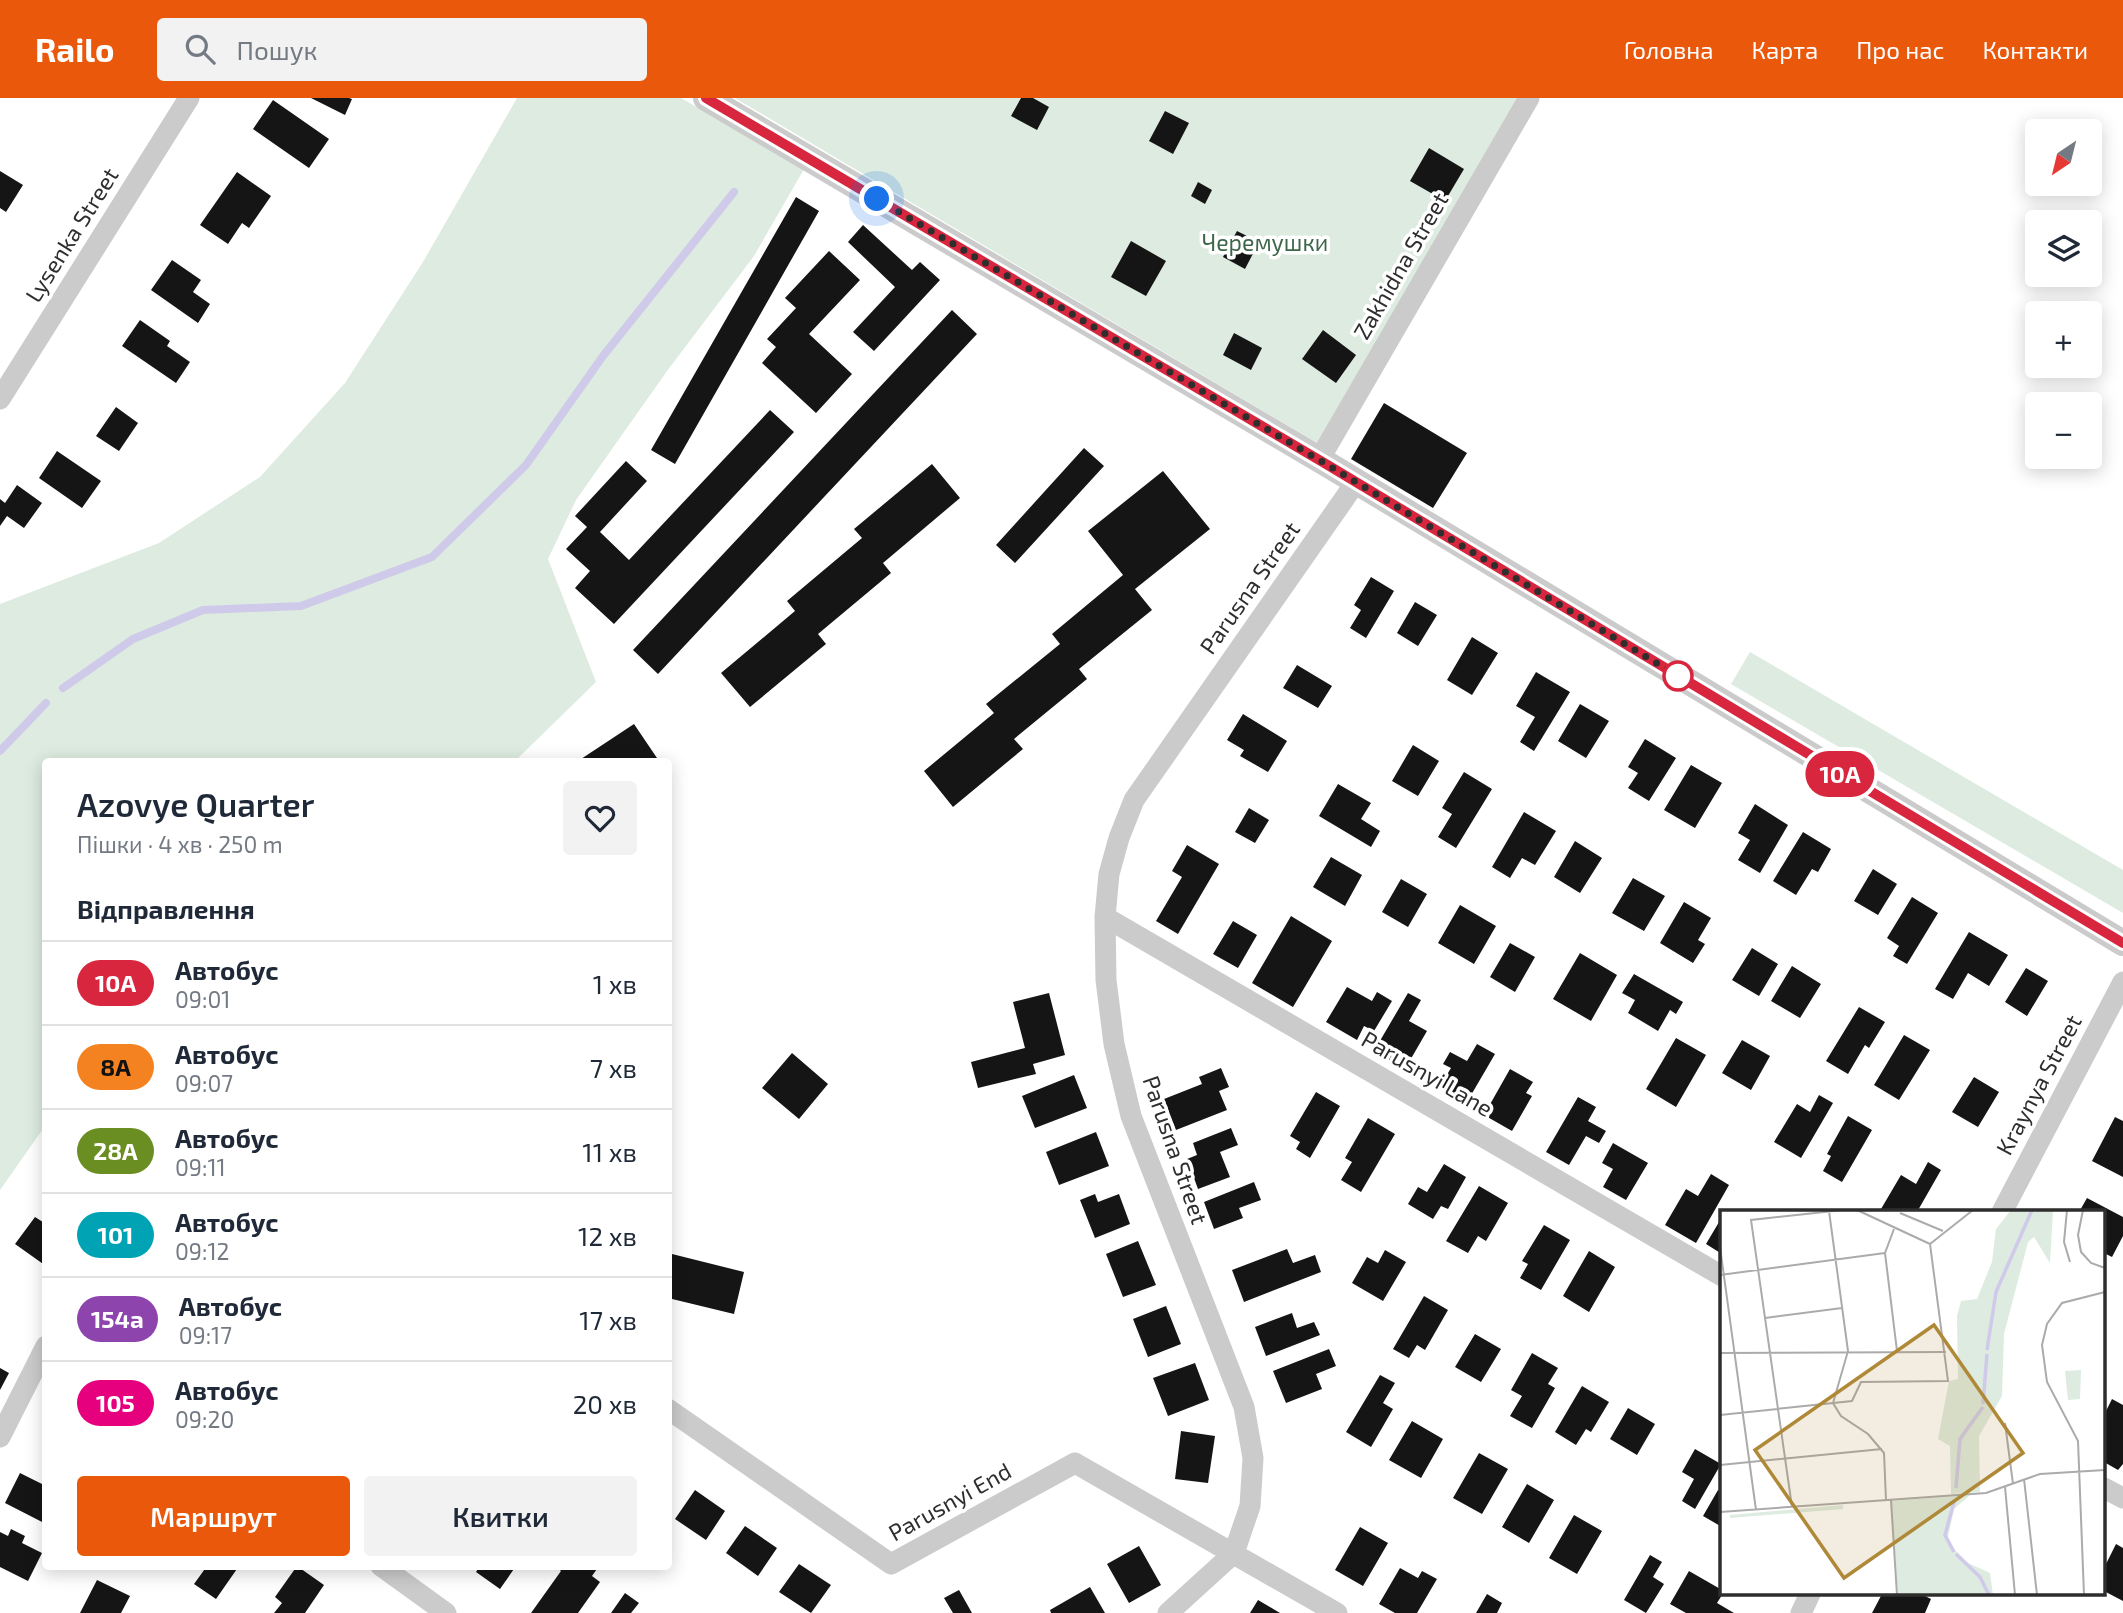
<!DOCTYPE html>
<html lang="uk">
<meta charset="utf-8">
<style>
:root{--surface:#fff;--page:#f2f2f3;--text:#1f2937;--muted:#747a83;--line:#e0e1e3;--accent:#ea580c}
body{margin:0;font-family:"Exo 2",sans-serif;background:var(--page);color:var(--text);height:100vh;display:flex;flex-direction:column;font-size:26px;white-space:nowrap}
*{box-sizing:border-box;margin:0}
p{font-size:23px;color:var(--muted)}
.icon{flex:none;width:38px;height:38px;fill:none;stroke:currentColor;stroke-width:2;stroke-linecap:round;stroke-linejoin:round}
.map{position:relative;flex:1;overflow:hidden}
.drawer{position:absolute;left:42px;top:660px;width:630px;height:812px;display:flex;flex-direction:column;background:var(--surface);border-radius:7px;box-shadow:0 4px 18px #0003}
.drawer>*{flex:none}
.badge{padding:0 14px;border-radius:23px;font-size:24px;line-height:46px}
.needle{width:46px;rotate:215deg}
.fabs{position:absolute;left:2025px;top:21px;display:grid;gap:14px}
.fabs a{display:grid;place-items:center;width:77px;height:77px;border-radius:7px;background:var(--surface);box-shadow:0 4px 18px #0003;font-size:35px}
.you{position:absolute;width:35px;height:35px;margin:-18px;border:5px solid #fff;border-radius:50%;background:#1a73e8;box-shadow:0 0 0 10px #1a73e833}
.map>.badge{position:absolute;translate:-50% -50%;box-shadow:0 0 0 4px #fff}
h2{padding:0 35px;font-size:26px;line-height:63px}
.round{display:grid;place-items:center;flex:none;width:74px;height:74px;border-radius:7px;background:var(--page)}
.summary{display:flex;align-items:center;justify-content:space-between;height:119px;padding:0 35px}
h1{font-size:33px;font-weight:600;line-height:52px}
.primary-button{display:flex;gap:14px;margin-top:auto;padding:14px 35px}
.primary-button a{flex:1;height:80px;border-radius:7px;background:var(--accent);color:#fff;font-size:28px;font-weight:600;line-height:80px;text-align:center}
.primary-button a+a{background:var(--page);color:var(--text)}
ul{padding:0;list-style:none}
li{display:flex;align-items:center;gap:21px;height:84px;padding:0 35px;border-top:2px solid var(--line)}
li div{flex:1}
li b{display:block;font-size:26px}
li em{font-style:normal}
li .badge{min-width:77px;font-weight:700;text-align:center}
header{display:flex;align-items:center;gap:42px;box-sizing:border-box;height:98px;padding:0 35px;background:var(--accent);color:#fff}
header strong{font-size:33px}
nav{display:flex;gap:38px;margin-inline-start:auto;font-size:24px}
.search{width:490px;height:63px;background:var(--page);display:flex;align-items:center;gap:18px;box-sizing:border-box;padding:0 24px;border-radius:7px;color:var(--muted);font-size:26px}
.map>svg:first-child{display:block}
</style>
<header>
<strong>Railo</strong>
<div class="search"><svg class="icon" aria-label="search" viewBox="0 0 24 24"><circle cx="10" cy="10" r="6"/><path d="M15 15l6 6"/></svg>Пошук</div>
<nav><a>Головна</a><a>Карта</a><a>Про нас</a><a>Контакти</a></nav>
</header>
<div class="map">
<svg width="2123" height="1515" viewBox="0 0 2123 1515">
<rect width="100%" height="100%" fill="#fff"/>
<path fill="#ddebe0" d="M 517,0 L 681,0 L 804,71 L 754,158 L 667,273 L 576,402 L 548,461 L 596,584 L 515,663 L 46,663 L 45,1028 L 0,1092 L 0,506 L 159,445 L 260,379 L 345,285 L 423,164 Z
M 735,0 L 1518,0 L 1319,346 Z
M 1750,554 L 2123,772 L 2123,815 L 1731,586 Z"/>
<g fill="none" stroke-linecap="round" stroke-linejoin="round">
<path stroke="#cfcae9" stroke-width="8" d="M 63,590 L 133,541 L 203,512 L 301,508 L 432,459 L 526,367 L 603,258 L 734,94
M 0,653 L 46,605"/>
</g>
<path fill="#151515" d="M 311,0 L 349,0 L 352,1 L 345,17 Z
M 1021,0 L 1033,0 L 1049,9 L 1037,32 L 1011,18 Z
M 273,2 L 329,41 L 309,70 L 253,31 Z
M 1165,13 L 1189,25 L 1173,56 L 1149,43 Z
M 1429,50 L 1464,71 L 1445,103 L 1410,83 Z
M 0,73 L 23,87 L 6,114 L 0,110 Z
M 237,74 L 271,98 L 249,130 L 242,125 L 228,146 L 200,127 Z
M 1198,84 L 1212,92 L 1205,106 L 1191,98 Z
M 796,99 L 819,113 L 675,366 L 651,352 Z
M 863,127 L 912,172 L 920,164 L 940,182 L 874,253 L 853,234 L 895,189 L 848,144 Z
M 1237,133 L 1259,144 L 1245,171 L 1223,159 Z
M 1131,143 L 1166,163 L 1146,198 L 1111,179 Z
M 829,153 L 860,182 L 809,236 L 852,276 L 816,315 L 762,265 L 776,249 L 767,241 L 796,210 L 785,200 Z
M 172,162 L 201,182 L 193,194 L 210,206 L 198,225 L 151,192 Z
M 952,212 L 977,236 L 658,576 L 633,552 Z
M 140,222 L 170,243 L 167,248 L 190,264 L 176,285 L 122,248 Z
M 1323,232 L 1356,257 L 1336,285 L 1302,261 Z
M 1234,235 L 1262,250 L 1251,272 L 1223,257 Z
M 1384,305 L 1467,355 L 1433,410 L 1351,361 Z
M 116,309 L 138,325 L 119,353 L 96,338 Z
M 770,312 L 794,334 L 614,526 L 575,490 L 590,473 L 566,451 L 587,429 L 575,418 L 626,363 L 647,383 L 600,434 L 629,462 Z
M 1084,350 L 1104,368 L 1015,465 L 996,447 Z
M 57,353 L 101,383 L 82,410 L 39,380 Z
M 932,366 L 960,400 L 883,465 L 891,475 L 818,536 L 826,546 L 750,609 L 721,575 L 795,513 L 787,503 L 862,440 L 854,431 Z
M 1163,373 L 1210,431 L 1135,491 L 1152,512 L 1079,571 L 1087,581 L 1014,641 L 1023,651 L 953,709 L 924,673 L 994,615 L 986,606 L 1060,546 L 1052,536 L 1123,477 L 1088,433 Z
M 17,387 L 42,405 L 24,430 L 7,418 L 0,428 L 0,401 L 5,405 Z
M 1371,479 L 1394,493 L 1366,540 L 1350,530 L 1361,512 L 1354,507 Z
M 1415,504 L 1437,517 L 1418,548 L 1397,535 Z
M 1472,539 L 1498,555 L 1472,597 L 1447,582 Z
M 1297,567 L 1332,588 L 1318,610 L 1283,590 Z
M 1536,574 L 1570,594 L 1534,653 L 1520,644 L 1535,619 L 1516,608 Z
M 1580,606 L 1609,623 L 1586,660 L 1558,643 Z
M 1243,616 L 1287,643 L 1268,674 L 1240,658 L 1244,652 L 1227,642 Z
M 634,626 L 657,660 L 653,663 L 578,663 Z
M 1645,641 L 1676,660 L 1649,703 L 1628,690 L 1638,675 L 1628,669 Z
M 1413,647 L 1439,663 L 1418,698 L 1392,683 Z
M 1691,667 L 1722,685 L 1695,730 L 1664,712 Z
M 1464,674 L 1492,691 L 1456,750 L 1438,739 L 1452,716 L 1442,710 Z
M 1338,686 L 1371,705 L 1361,721 L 1380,733 L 1371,749 L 1319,718 Z
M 1755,706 L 1788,727 L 1760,775 L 1738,762 L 1750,742 L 1738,735 Z
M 1249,710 L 1269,722 L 1255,745 L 1235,734 Z
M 1524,714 L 1556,733 L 1535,767 L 1522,760 L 1510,780 L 1492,769 Z
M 1803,734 L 1831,751 L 1818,774 L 1812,771 L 1796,797 L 1773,783 Z
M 1575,743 L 1602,760 L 1580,795 L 1554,779 Z
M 1187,747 L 1219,766 L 1178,836 L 1156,823 L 1182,779 L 1172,773 Z
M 1331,759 L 1362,777 L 1345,808 L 1313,789 Z
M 1873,771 L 1897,786 L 1878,817 L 1854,803 Z
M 1633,780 L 1665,798 L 1644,833 L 1612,815 Z
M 1401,781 L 1427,796 L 1408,829 L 1382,814 Z
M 1912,799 L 1938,815 L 1907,866 L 1893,858 L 1899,848 L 1887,840 Z
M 1684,804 L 1711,820 L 1698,842 L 1705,846 L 1693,865 L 1660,845 Z
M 1460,807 L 1496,828 L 1474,866 L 1438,845 Z
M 1291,818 L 1332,843 L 1293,909 L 1252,885 Z
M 1233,823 L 1257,837 L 1238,870 L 1213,856 Z
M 1969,834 L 2008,857 L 1989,888 L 1968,875 L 1953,901 L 1935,891 Z
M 1510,845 L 1535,859 L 1515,894 L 1490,879 Z
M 1752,850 L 1778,866 L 1759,898 L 1732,882 Z
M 1580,855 L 1617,877 L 1591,923 L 1553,901 Z
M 1792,868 L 1821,886 L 1800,920 L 1771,903 Z
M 2026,870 L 2048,883 L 2027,918 L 2005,904 Z
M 1634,876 L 1683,904 L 1676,916 L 1670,912 L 1658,933 L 1628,915 L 1635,902 L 1622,895 Z
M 1347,889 L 1372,903 L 1377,894 L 1392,903 L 1374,933 L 1364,928 L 1357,942 L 1326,924 Z
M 1049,895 L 1065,957 L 1033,966 L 1036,976 L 978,990 L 971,964 L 1025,950 L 1013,904 Z
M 1408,895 L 1421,902 L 1409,923 L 1427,933 L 1405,971 L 1374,953 Z
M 1859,909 L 1885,924 L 1869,950 L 1865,947 L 1848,976 L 1826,963 Z
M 1904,937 L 1930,952 L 1899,1002 L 1874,987 Z
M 1676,940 L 1706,957 L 1676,1009 L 1646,991 Z
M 1742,942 L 1770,958 L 1751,992 L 1722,975 Z
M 1477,946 L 1495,956 L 1467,1004 L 1440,988 L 1451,970 L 1443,966 L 1450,954 L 1467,963 Z
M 792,955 L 828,986 L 799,1021 L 762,990 Z
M 1221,970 L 1229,989 L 1219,993 L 1227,1012 L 1176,1032 L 1164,1001 L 1202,986 L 1199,979 Z
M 1510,971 L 1533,984 L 1526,995 L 1532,998 L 1512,1033 L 1484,1017 Z
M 1074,977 L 1087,1010 L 1035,1030 L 1022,998 Z
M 1974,979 L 1999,994 L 1978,1029 L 1952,1014 Z
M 1316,994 L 1340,1008 L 1310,1060 L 1296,1051 L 1300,1044 L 1290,1038 Z
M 1819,997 L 1833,1005 L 1801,1060 L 1774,1044 L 1797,1006 L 1810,1014 Z
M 1578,999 L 1596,1009 L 1588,1023 L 1606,1033 L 1599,1045 L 1586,1038 L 1569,1067 L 1546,1054 Z
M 1848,1018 L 1872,1032 L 1842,1084 L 1823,1073 L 1831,1058 L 1827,1056 Z
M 2115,1019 L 2123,1023 L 2123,1079 L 2092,1063 Z
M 1368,1020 L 1395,1036 L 1361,1094 L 1341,1082 L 1352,1064 L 1345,1060 Z
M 1231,1030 L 1238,1047 L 1220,1054 L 1230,1079 L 1198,1091 L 1187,1061 L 1197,1057 L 1193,1045 Z
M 1096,1034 L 1109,1068 L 1059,1087 L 1046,1054 Z
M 1613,1045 L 1648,1065 L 1626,1102 L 1603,1089 L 1613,1071 L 1602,1065 Z
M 1928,1064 L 1941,1072 L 1917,1114 L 1887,1114 L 1881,1111 L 1901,1077 L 1916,1086 Z
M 1444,1066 L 1466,1079 L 1448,1111 L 1441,1108 L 1433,1121 L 1408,1106 L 1418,1089 L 1427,1094 Z
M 1711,1076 L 1729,1087 L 1696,1145 L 1665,1127 L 1686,1091 L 1698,1098 Z
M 1254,1084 L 1261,1102 L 1239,1110 L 1243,1120 L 1214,1131 L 1204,1104 Z
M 1479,1088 L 1508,1105 L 1486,1143 L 1478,1138 L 1468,1155 L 1446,1143 Z
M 1095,1096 L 1098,1104 L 1119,1096 L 1130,1126 L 1095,1140 L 1080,1102 Z
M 2087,1100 L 2123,1119 L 2123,1138 L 2112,1159 L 2104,1155 L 2104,1114 L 2079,1114 Z
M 35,1119 L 46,1126 L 46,1168 L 15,1146 Z
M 1722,1119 L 1722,1156 L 1706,1146 Z
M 1544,1127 L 1570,1142 L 1541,1192 L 1520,1180 L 1528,1166 L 1522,1163 Z
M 1138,1143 L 1156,1187 L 1123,1199 L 1106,1156 Z
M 1287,1151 L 1293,1165 L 1315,1157 L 1321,1174 L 1244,1204 L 1232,1172 Z
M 1385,1152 L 1406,1164 L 1383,1203 L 1352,1185 L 1367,1159 L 1378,1165 Z
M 1589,1153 L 1615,1169 L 1589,1214 L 1563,1198 Z
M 668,1155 L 744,1174 L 734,1216 L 668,1200 Z
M 1424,1198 L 1448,1212 L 1425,1252 L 1417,1247 L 1409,1260 L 1393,1251 Z
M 1166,1208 L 1181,1246 L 1148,1259 L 1133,1221 Z
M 1292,1215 L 1297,1230 L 1314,1224 L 1320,1237 L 1266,1258 L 1255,1229 Z
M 1475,1236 L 1501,1251 L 1481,1284 L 1455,1269 Z
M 1329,1251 L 1336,1268 L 1316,1276 L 1322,1291 L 1286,1305 L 1273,1273 Z
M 1532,1255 L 1558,1270 L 1548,1286 L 1555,1290 L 1532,1330 L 1510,1318 L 1522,1298 L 1511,1292 Z
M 1195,1265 L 1209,1302 L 1168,1318 L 1153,1280 Z
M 0,1270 L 9,1275 L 0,1292 Z
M 1380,1277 L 1395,1285 L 1383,1305 L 1393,1311 L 1371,1349 L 1346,1334 Z
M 1582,1288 L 1609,1304 L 1591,1334 L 1586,1331 L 1576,1347 L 1555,1334 Z
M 2112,1301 L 2123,1307 L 2123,1366 L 2118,1372 L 2104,1364 L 2104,1317 Z
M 1628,1310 L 1655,1326 L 1637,1357 L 1610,1341 Z
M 1412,1323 L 1443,1341 L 1421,1380 L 1389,1362 Z
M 1181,1333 L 1215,1338 L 1208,1385 L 1175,1381 Z
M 1695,1351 L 1721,1366 L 1695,1411 L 1682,1403 L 1694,1381 L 1682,1374 Z
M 1479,1355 L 1508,1371 L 1482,1416 L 1453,1400 Z
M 20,1375 L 46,1388 L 46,1426 L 5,1405 Z
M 1527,1386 L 1554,1402 L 1529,1445 L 1502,1429 Z
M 695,1392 L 725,1413 L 706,1442 L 675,1421 Z
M 1718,1392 L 1722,1395 L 1722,1429 L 1703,1418 Z
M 1574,1417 L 1602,1433 L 1577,1476 L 1549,1460 Z
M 745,1428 L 777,1450 L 758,1478 L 726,1455 Z
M 1360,1429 L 1388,1445 L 1363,1488 L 1335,1472 Z
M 11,1431 L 25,1438 L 22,1445 L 42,1455 L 28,1483 L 0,1469 L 0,1434 L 8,1438 Z
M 2116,1446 L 2123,1450 L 2123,1503 L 2104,1493 L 2104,1470 Z
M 1139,1448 L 1161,1487 L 1129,1505 L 1107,1466 Z
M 1650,1457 L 1662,1464 L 1653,1479 L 1664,1486 L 1646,1515 L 1624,1502 Z
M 799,1466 L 831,1487 L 811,1515 L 779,1494 Z
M 207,1468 L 239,1468 L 216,1501 L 194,1486 Z
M 297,1468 L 324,1487 L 305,1515 L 274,1515 L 282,1505 L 275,1499 Z
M 480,1468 L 516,1468 L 500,1491 L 476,1474 Z
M 555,1468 L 599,1468 L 592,1478 L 600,1484 L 578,1515 L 531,1515 L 561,1473 Z
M 1400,1470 L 1418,1480 L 1422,1473 L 1437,1481 L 1417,1515 L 1395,1515 L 1379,1506 Z
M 1689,1473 L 1722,1492 L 1722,1497 L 1717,1505 L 1734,1515 L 1686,1515 L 1670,1506 Z
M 97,1482 L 130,1498 L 121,1515 L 80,1515 Z
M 1090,1489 L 1105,1515 L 1051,1515 L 1050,1512 Z
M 959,1492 L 972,1515 L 953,1515 L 944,1500 Z
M 625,1495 L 639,1505 L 631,1515 L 611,1515 Z
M 1487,1496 L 1502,1505 L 1497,1515 L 1476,1515 Z
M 1882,1496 L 1921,1496 L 1931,1501 L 1925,1515 L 1872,1515 Z
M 1258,1502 L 1280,1515 L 1250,1515 Z"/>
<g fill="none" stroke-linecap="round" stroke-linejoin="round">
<path stroke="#cbcbcb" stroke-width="21" d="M 0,301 L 189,0
M 1319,362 L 1529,0
M 1105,819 L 1722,1178
M 2002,1114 L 2123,884
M 668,1311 L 891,1466 L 1075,1365 L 1337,1515
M 0,1339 L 46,1248
M 2104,1390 L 2123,1400
M 381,1468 L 446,1515
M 1168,1515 L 1234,1455 L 1250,1408 L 1253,1360 L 1244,1309 L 1131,1018 L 1114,946 L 1106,882 L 1105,819 L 1109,776 L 1119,740 L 1134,702 L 1356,384
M 1801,1515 L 1810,1496"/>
<path stroke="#cbcbcb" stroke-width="26" d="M 706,0 L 1327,366 L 2123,845"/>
</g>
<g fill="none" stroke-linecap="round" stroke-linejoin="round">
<defs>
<path id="line" d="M 706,0 L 1326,366 L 2123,845"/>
</defs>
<use href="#line" stroke="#fff" stroke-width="16"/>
<use href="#line" stroke="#d7263d" stroke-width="10"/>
<path stroke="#2e2e2e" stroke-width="7" stroke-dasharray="0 12.6" d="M 877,101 L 1326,366 L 1678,578"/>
</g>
<circle fill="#fff" stroke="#d7263d" stroke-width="3.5" cx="1678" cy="578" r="14"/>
<g text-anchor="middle" stroke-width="7" stroke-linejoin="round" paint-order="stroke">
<g font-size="23" fill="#2e2e2e" stroke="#fff">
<text transform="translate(72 137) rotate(-58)" y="8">Lysenka Street</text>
<text transform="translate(1401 168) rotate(-60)" y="8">Zakhidna Street</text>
<text transform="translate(1250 490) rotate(-55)" y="8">Parusna Street</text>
<text transform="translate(1427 976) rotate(30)" y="8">Parusnyi Lane</text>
<text transform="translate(2039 987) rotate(-62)" y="8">Kraynya Street</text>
<text transform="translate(1175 1052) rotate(71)" y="8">Parusna Street</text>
<text transform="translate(950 1404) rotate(-29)" y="8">Parusnyi End</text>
</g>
<g font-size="23" fill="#3e674a" stroke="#fff">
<text x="1265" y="153">Черемушки</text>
</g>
</g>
<g transform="translate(1720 1112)">
<rect width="385" height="385" fill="#fff"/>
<path d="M 291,0 L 333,0 L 330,53 L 314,27 L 308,32 L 284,124 L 282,186 L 259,226 L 260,282 L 231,284 L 230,236 L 218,229 L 229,171 L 238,169 L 237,106 L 241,91 L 257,89 L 272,52 L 276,19 ZM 361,160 L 360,189 L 348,190 L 345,161 ZM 250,285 L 234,299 L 227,332 L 248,353 L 270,363 L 273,385 L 178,385 L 171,291 ZM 123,295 L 123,299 L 10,308 L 10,305 Z" fill="#ddebe0"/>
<path fill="none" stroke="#cfcae9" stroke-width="3.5" d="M 267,140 L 276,82 L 312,0M 263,194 L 267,144M 236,278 L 240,229 L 263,197M 234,292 L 225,325 L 234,342M 236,344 L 260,367 L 269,385"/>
<path fill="none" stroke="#ababab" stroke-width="2" d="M 137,0 L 210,34M 347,0 L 344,32 L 350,52M 363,0 L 358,25 L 361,42 L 371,53 L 385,58M 109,1 L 128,141 L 113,193 L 121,206 L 148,224 L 164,243 L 166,290M 180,3 L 223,21M 174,19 L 165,43 L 177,141M 210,34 L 253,0M 0,37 L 36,300M 0,65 L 165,43M 45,108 L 122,98M 0,143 L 226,142M 0,205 L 132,191 L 141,172 L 228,171 L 210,34M 285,213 L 293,274M 0,255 L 162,239M 304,269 L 317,385M 285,277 L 295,385M 171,290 L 177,385M 72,297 L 31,10 L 123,0M 0,302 L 266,283 L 320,264 L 385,260M 364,385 L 358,231 L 327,172 L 322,135 L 327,114 L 342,93 L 385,82"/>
<path fill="#af8938" fill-opacity="0.15" stroke="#af8938" stroke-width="3.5" d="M 214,115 L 303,243 L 124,368 L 35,240 Z"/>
<rect width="385" height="385" fill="none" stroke="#2e2e2e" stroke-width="3.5"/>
</g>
</svg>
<div class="fabs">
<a><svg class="needle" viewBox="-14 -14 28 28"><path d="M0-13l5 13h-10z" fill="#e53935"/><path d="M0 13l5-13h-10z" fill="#747a83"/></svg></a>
<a><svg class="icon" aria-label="layers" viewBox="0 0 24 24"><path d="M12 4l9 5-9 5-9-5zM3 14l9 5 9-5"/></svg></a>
<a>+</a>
<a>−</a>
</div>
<div class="you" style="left:877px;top:101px"></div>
<b class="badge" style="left:1840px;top:676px;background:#d7263d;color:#fff">10А</b>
<section class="drawer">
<div class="summary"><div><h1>Azovye Quarter</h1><p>Пішки · 4 хв · 250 m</p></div><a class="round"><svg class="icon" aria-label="heart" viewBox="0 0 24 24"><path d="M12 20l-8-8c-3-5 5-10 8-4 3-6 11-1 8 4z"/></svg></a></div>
<h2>Відправлення</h2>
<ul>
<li><span class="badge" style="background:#d7263d;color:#fff">10А</span><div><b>Автобус</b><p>09:01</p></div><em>1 хв</em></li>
<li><span class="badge" style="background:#f58220;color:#111">8А</span><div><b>Автобус</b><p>09:07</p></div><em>7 хв</em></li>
<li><span class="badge" style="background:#6b8e23;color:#fff">28А</span><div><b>Автобус</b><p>09:11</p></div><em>11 хв</em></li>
<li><span class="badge" style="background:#00a3b4;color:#fff">101</span><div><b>Автобус</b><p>09:12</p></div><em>12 хв</em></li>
<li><span class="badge" style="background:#8e44ad;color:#fff">154а</span><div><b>Автобус</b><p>09:17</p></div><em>17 хв</em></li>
<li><span class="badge" style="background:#e6007e;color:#fff">105</span><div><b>Автобус</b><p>09:20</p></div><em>20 хв</em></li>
</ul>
<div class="primary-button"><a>Маршрут</a><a>Квитки</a></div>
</section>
</div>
